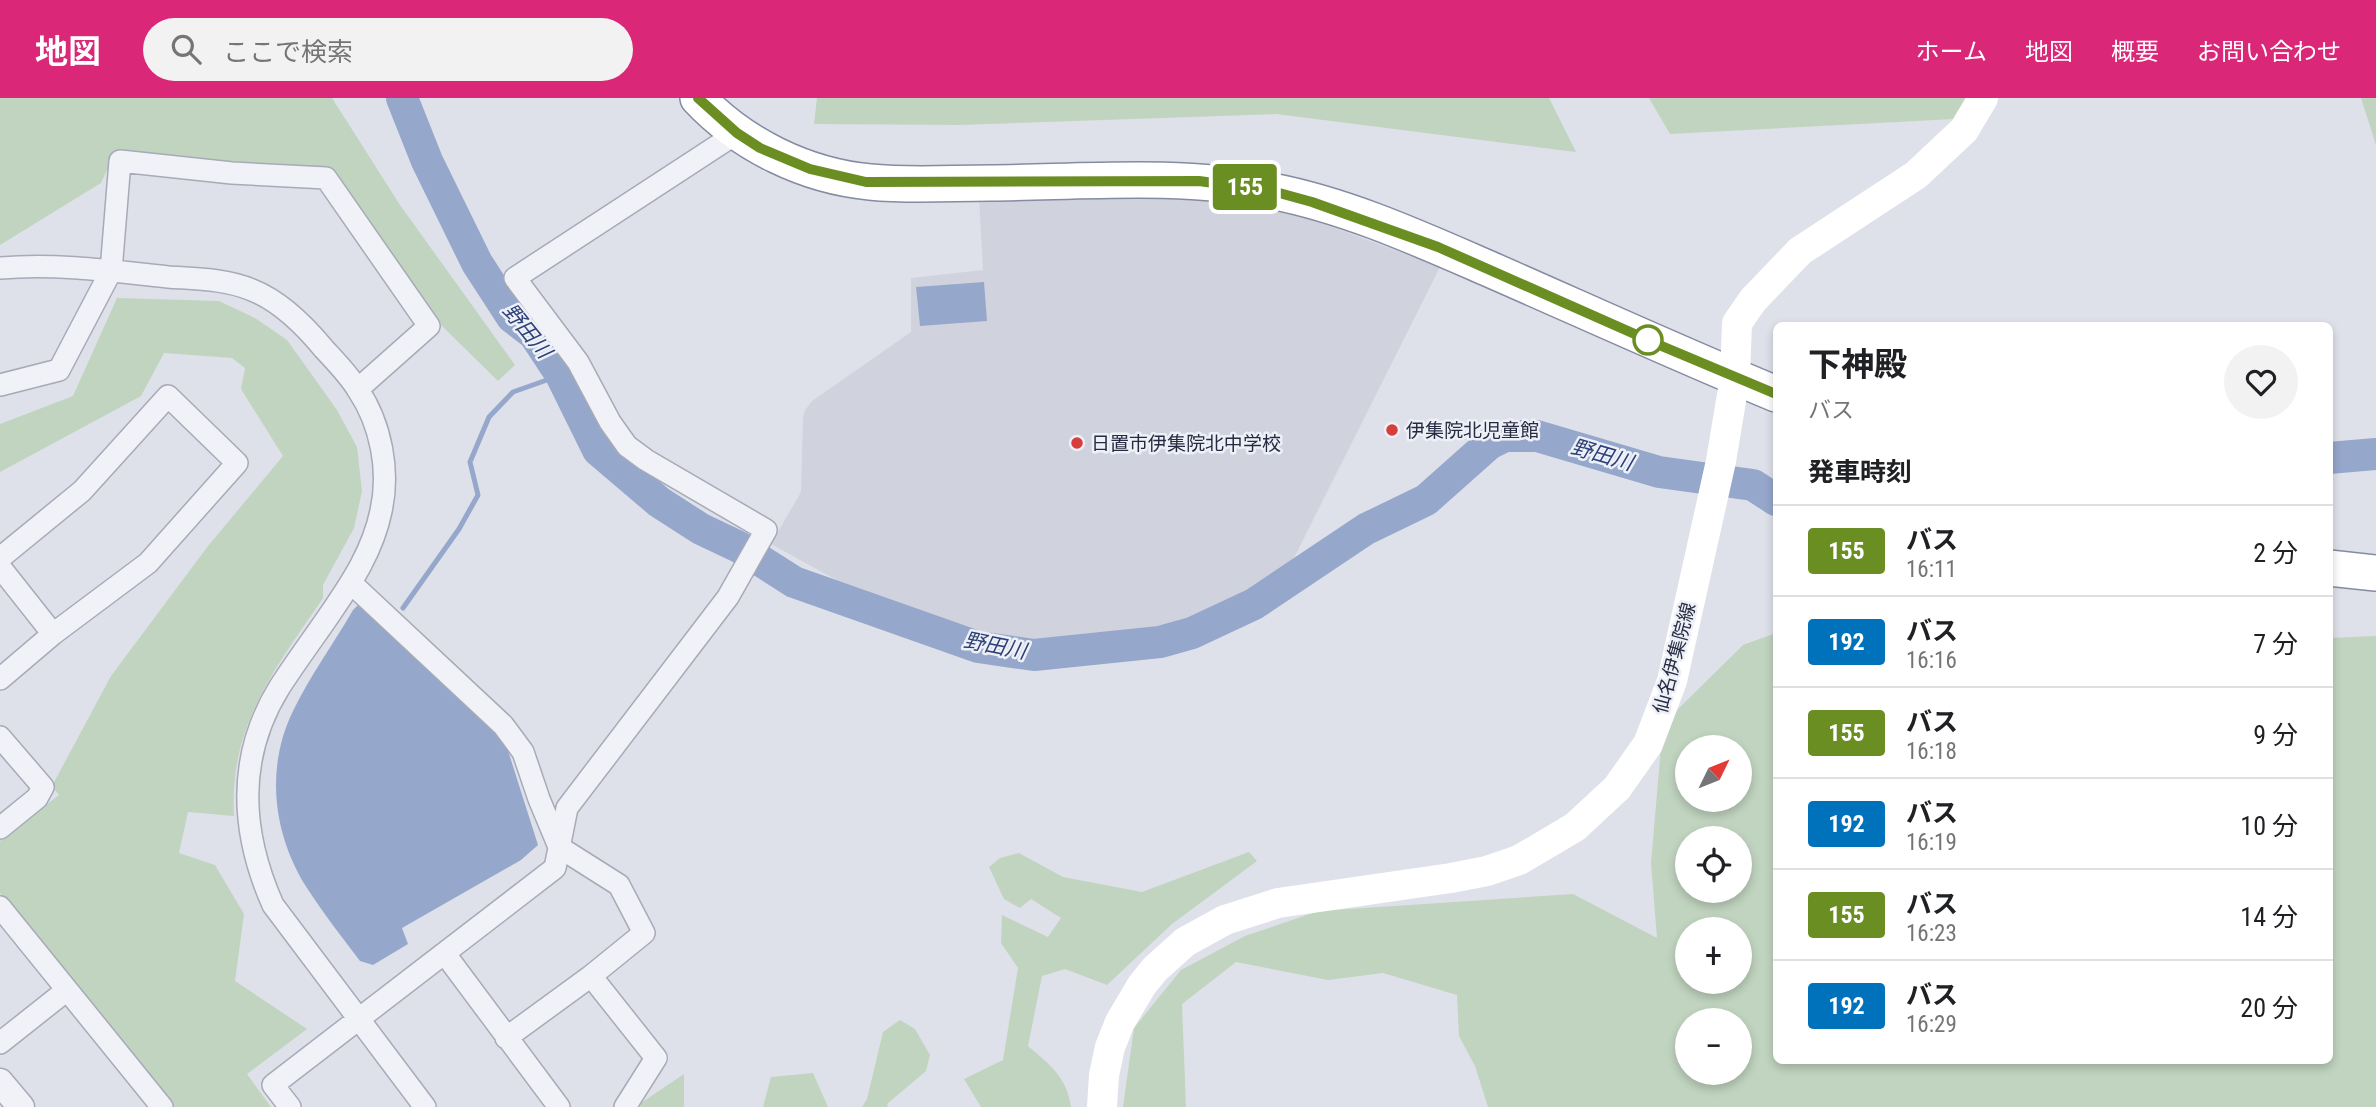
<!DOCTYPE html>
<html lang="ja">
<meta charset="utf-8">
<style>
:root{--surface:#fff;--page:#f2f2f2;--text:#202124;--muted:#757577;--line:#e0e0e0;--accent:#db2777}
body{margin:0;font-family:"Roboto Condensed","Noto Sans JP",sans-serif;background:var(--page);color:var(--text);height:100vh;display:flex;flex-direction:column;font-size:26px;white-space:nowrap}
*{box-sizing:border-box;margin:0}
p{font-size:23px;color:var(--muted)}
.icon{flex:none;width:38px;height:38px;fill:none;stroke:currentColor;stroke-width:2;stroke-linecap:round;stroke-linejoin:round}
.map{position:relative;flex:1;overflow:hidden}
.drawer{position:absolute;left:1773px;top:224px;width:560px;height:742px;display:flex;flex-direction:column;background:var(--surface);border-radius:10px;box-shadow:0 4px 10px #0003}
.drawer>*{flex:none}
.badge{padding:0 14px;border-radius:5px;font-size:24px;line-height:46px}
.needle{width:46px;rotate:47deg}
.fabs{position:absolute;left:1675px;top:637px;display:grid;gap:14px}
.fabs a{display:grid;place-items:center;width:77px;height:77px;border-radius:50%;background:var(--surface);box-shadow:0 4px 10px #0003;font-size:35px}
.map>.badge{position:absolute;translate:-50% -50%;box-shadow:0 0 0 4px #fff}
h2{padding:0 35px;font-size:26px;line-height:63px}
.round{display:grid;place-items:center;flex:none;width:74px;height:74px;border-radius:37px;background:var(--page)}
.overview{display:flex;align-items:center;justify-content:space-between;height:119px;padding:0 35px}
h1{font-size:33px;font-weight:700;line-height:52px}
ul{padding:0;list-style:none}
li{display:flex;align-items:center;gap:21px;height:91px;padding:0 35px;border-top:2px solid var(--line)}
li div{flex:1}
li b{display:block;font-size:26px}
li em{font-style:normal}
li .badge{min-width:77px;font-weight:700;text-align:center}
header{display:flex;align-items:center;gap:42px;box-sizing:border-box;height:98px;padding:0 35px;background:var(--accent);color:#fff}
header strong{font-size:33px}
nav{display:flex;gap:38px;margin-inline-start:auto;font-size:24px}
.search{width:490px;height:63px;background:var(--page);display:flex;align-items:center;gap:18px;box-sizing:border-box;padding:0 24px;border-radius:38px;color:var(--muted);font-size:26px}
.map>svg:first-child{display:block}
</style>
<header>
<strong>地図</strong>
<div class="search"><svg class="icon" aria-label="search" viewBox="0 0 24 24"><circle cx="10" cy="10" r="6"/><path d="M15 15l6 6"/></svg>ここで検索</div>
<nav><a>ホーム</a><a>地図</a><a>概要</a><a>お問い合わせ</a></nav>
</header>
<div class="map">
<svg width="2376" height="1009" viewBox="0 0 2376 1009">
<rect width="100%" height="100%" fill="#dee1e9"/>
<path fill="#d0d3de" d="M 1161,96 L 1260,103 L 1269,110 L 1306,119 L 1440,169 L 1290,468 L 1270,487 L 1167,529 L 1132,537 L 1020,545 L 978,539 L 851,490 L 771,446 L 801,394 L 803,320 L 805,312 L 812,303 L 911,234 L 911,180 L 983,172 L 979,99 Z"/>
<path fill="#c0d4bf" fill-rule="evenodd" d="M 0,0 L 332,0 L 400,107 L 515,267 L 498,283 L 441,227 L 329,70 L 115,55 L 101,85 L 0,147 Z
M 817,0 L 1549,0 L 1576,54 L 1276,16 L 960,27 L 814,26 Z
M 1649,0 L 1976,0 L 1973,20 L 1670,36 Z
M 2361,0 L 2376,0 L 2376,47 Z
M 117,200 L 219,203 L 255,220 L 287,242 L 337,312 L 357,349 L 362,393 L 354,430 L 323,487 L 323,500 C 275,571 229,627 234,718 L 188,714 L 179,755 L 215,767 L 244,816 L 235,883 L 307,931 L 247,976 L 271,1009 L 172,1009 L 0,795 L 0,743 L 59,697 L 52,688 L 111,578 L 208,448 L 283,358 L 241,291 L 245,270 L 232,260 L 164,255 L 141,298 L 0,374 L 0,326 L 73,298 Z
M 1776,535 L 1776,962 L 2329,962 L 2329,540 L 2376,538 L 2376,1009 L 1488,1009 L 1475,968 L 1459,938 L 1457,897 L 1383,875 L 1328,882 L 1236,864 L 1182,906 L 1186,1009 L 1123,1009 L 1134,930 L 1181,872 L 1245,838 L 1319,813 L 1573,796 L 1657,840 L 1651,765 L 1663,626 L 1743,547 ZM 1687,649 L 1740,649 L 1740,702 L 1687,702 ZM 1687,740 L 1740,740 L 1740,793 L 1687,793 ZM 1687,831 L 1740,831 L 1740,884 L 1687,884 ZM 1687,922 L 1740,922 L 1740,975 L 1687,975 Z
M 1249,754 L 1257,763 L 1172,826 L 1107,887 L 1065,871 L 1042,878 L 1028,948 C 1049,966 1067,979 1071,1009 L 981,1009 L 964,981 L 1003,962 L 1018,870 L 1001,845 L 1002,817 L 1048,839 L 1061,820 L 1031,801 L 1020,810 L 1004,801 L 989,769 L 1000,760 L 1019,755 L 1063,779 L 1142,794 Z
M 900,922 L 915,931 L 930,957 L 926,973 L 887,1006 L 888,1009 L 862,1009 L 867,1001 L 883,934 Z
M 813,975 L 828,1009 L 763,1009 L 771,979 Z
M 684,976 L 684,1009 L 640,1009 L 641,1005 Z"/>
<path fill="#96a7cc" d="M 984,184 L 987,223 L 920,228 L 916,189 Z
M 360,505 L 504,640 L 538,747 L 521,762 L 402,830 L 408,846 L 373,867 L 360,863 C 342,839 323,815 307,790 C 273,737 265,670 293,613 C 310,578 334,545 353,512 Z"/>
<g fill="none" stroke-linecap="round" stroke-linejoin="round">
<path stroke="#96a7cc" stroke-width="5" d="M 403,510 L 459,431 L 478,397 L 470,364 L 489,319 L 513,294 L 561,277"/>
<path stroke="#96a7cc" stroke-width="32" d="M 402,0 L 427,63 L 477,165 L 512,219 L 534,236 L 561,277 L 598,352 L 659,404 L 701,431 L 739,449 L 794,484 L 978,549 L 1034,557 L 1160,544 L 1192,535 L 1254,506 L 1366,431 L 1426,402 L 1489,346 L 1505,338 L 1537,338 L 1659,374 L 1753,387 L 1776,402
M 2329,360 L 2376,356"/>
<defs>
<path id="minor" d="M 0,170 C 56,165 113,173 168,179 C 196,181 226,181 252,192 C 280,203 305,228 324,251 C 336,264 349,277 358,292 C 381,326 390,373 381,413 C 373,452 352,484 330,516 C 313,541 295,565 279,590 C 236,660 241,735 273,807 L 425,1009
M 0,287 L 59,272 L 111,173 L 120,63 L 232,75 L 326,80 L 429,228 L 358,291
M 0,460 L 82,393 L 168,298 L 237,365 L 148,465 L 53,536 L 0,581
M 0,469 L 53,536
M 351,485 L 503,627 L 523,654 L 539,701 L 559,749 L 619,787 L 644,835 L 591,878 L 656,960 L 625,1009
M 0,639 L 43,689 L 37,700 L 0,730
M 0,809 L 162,1009
M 445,856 L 559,1009
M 506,940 L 591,878
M 0,945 L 67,892
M 290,1009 L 273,987 L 555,770 L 567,710 L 728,499 L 766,432 L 646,362 L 627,348 L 610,324 L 578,264 L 515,180 L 737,35"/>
<path id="tertiary" d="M 0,984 L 21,1009"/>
<path id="trunk" d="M 698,0 C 742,47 806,78 870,84 C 910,88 950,85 990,85 C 1083,84 1179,75 1271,93 C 1345,107 1418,140 1487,170 C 1583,212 1679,256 1776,296
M 2329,470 L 2376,475"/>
</defs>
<use href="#minor" stroke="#a7aab7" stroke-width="24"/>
<use href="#tertiary" stroke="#a7aab7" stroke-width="29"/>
<use href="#trunk" stroke="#858ba1" stroke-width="38"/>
<use href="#minor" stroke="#f1f2f7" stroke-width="21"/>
<use href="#tertiary" stroke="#f1f2f7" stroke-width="26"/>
<path stroke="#fff" stroke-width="30" d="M 1102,1009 L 1104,977 L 1110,949 L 1120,924 L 1142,887 L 1155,871 L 1185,844 L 1225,822 L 1278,805 L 1451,780 L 1487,773 L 1519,762 L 1575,729 L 1617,690 L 1648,646 L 1672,583 L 1721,363 L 1735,279 L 1737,225 L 1753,202 L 1800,153 L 1916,77 L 1964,32 L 1983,0"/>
<use href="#trunk" stroke="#fff" stroke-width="35"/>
</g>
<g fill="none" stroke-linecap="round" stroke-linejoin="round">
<defs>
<path id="line" d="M 698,0 L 737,35 L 760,50 L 810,71 L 866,84 L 1199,83 L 1272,93 L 1312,104 L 1438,149 L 1664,249 L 1776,296"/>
</defs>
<use href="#line" stroke="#fff" stroke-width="16"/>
<use href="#line" stroke="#6b8e23" stroke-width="10"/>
</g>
<circle fill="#fff" stroke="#6b8e23" stroke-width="3.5" cx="1648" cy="242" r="14"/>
<g fill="#d83e39" stroke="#eef0f7" stroke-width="2.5">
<circle cx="1392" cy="332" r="7"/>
<circle cx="1077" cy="345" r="7"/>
</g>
<g text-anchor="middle" stroke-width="5" stroke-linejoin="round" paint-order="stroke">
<g font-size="19" fill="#262b41" stroke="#eef0f7" text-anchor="start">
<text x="1406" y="339">伊集院北児童館</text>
<text x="1091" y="352">日置市伊集院北中学校</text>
</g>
<g font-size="19" fill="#262b41" stroke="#eef0f7">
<text transform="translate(1674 560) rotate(-75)" y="7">仙名伊集院線</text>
</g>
<g font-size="21" font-style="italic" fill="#2d4178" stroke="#eef0f7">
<text transform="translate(527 233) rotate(51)" y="7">野田川</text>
<text transform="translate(1602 357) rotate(16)" y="7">野田川</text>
<text transform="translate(995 548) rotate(11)" y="7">野田川</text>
</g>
</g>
</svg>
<div class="fabs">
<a><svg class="needle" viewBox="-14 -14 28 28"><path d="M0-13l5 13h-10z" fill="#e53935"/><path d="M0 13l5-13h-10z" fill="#757577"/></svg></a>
<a><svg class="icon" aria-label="locate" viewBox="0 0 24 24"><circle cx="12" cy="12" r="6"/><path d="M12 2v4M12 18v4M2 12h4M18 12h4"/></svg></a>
<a>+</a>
<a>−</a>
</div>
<b class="badge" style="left:1245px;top:89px;background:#6b8e23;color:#fff">155</b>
<section class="drawer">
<div class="overview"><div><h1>下神殿</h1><p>バス</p></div><a class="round"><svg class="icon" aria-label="heart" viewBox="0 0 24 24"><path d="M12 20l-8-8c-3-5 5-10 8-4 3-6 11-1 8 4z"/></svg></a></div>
<h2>発車時刻</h2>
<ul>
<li><span class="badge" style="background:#6b8e23;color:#fff">155</span><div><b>バス</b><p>16:11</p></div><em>2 分</em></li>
<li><span class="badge" style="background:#0072bc;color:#fff">192</span><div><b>バス</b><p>16:16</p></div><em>7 分</em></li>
<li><span class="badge" style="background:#6b8e23;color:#fff">155</span><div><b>バス</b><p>16:18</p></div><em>9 分</em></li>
<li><span class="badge" style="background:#0072bc;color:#fff">192</span><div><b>バス</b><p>16:19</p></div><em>10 分</em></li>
<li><span class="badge" style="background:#6b8e23;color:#fff">155</span><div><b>バス</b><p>16:23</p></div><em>14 分</em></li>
<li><span class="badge" style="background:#0072bc;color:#fff">192</span><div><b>バス</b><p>16:29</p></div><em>20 分</em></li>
</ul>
</section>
</div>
